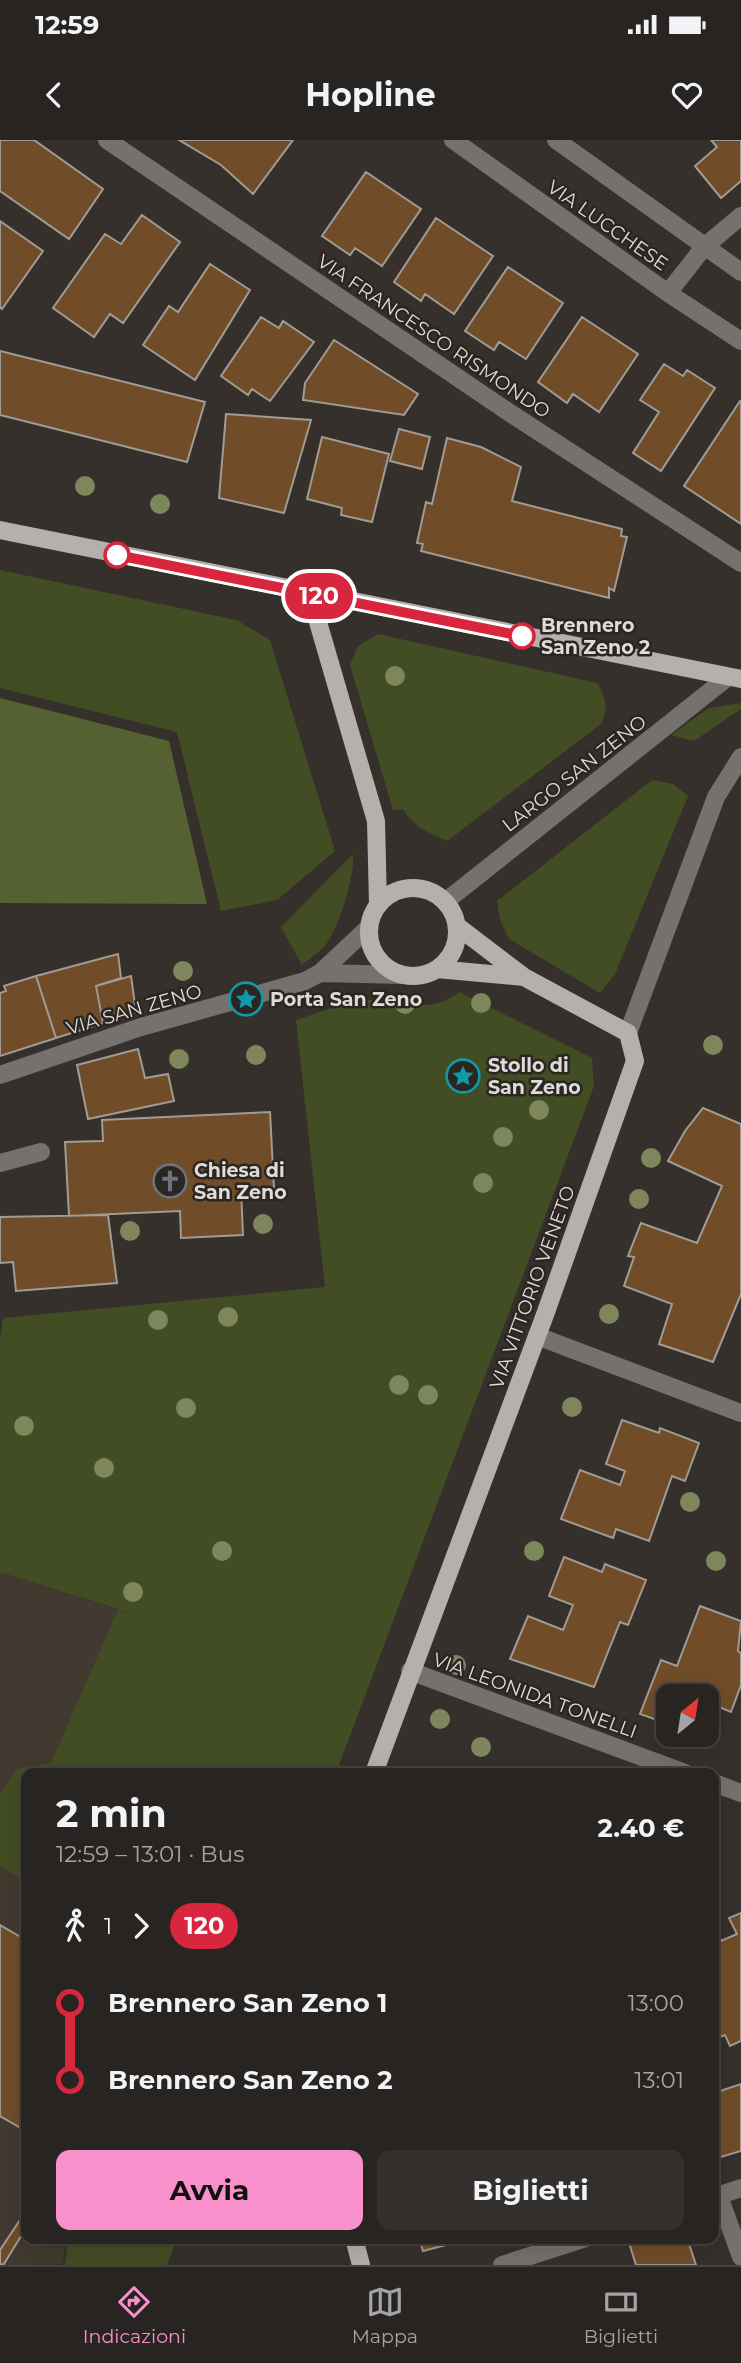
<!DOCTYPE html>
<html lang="it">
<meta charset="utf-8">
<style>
:root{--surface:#282421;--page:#34302e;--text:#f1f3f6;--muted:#a5a4a5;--line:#44413f;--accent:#f890cb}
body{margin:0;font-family:Montserrat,sans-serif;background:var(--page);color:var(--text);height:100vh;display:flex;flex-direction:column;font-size:26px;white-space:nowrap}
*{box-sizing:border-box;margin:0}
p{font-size:23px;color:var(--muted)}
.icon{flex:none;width:38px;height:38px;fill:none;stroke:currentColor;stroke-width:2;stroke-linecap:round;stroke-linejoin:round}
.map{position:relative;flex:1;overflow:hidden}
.drawer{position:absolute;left:21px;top:1628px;width:698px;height:476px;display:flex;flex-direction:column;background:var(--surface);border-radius:14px;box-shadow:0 7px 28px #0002,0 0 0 2px var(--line)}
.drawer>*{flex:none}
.badge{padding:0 14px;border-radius:23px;font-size:24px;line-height:46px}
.needle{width:46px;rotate:30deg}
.fabs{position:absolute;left:656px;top:1544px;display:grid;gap:14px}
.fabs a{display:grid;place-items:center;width:63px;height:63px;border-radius:14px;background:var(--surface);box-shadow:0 7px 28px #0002,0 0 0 2px var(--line);font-size:35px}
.map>.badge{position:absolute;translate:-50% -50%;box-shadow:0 0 0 4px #fff}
.legs{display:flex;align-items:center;gap:10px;height:77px;padding:0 35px;font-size:23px}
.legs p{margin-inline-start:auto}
.overview{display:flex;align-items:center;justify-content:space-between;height:119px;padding:0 35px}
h1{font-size:38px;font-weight:700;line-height:52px}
.action{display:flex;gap:14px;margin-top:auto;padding:14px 35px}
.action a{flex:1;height:80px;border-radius:14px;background:var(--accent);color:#111;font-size:28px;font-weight:700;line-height:80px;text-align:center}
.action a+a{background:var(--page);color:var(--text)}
ul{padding:0 35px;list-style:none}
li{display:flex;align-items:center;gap:24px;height:77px;font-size:26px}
li i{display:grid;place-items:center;width:10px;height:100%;margin:0 9px;background:currentColor}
li i::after{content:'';width:18px;height:18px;margin:-9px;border:5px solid;border-radius:50%;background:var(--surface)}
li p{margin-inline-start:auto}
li:first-child i{background:linear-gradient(#0000 50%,currentColor 0)}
li:last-child i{background:linear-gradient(currentColor 50%,#0000 0)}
.status{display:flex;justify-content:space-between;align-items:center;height:49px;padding:0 35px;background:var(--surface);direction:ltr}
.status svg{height:19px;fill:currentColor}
header{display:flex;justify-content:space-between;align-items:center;height:91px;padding:0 35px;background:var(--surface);font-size:32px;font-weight:700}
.tab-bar{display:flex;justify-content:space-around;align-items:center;height:98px;border-top:2px solid var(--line);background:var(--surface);font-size:19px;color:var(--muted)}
.tab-bar a{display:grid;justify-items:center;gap:4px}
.tab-bar .current{color:var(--accent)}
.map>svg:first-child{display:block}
</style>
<div class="status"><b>12:59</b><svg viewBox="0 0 49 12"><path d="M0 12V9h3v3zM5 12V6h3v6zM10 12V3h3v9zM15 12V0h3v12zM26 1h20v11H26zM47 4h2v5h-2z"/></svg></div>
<header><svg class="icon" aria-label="back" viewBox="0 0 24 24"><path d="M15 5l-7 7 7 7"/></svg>Hopline<svg class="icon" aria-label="heart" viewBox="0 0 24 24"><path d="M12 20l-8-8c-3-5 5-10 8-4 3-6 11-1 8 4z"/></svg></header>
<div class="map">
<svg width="741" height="2125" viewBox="0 0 741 2125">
<rect width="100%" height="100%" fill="#35302c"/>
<path fill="#423930" d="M 0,1432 L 219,1502 L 172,1633 L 26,1633 L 26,2098 L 67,2098 L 62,2125 L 0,2125 Z"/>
<path fill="#434d23" d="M 0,430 L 236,480 L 270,500 L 335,711 L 277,760 L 221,771 L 177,592 L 0,548 Z
M 378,494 L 597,543 C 606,558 609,568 601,584 L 447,701 C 428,693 413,686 403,669 L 393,670 L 350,525 L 358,506 Z
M 741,563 L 741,569 L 694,601 L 671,595 L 709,568 Z
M 652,640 L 673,644 L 688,656 L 615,834 L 600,853 L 509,799 L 500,780 L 497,761 Z
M 353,714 C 355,735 340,784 327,803 C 321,811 310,818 302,825 L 281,787 Z
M 459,852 L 592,918 L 594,946 L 336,1633 L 26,1633 L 26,1742 L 0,1726 L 0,1655 L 16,1629 L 51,1623 L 118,1470 L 146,1478 L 0,1432 L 0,1200 L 3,1178 L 325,1147 L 296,880 C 319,873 345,862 370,860 C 406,858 426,877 459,852 Z
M 68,2098 L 177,2098 L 167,2125 L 65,2125 Z"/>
<path fill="#566132" d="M 0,558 L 169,601 L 207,764 L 0,763 Z"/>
<path fill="#704d28" stroke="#a19b95" stroke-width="2" d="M 0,0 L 34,0 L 103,49 L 69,99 L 0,51 Z
M 179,0 L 293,0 L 253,54 L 221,25 Z
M 711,0 L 741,0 L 741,41 L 721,58 L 695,26 L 717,7 Z
M 366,32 L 421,69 L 382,126 L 355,108 L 350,115 L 322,96 Z
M 142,75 L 180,102 L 123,183 L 110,174 L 94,197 L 53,168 L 105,94 L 121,104 Z
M 436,78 L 493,116 L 454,174 L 425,154 L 421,161 L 394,142 Z
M 0,81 L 43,111 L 2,169 L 0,167 Z
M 210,124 L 250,150 L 195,240 L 143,205 L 169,166 L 178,172 Z
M 508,127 L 563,163 L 526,219 L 499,202 L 494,210 L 465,191 Z
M 261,177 L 279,188 L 283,181 L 314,202 L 270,261 L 252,249 L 248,255 L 221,236 Z
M 582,177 L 638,214 L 599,272 L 573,254 L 567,263 L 538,242 Z
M 334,200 L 418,254 L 404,275 L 303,260 L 305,243 Z
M 0,211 L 205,262 L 187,322 L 0,275 Z
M 664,224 L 683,236 L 687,230 L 715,248 L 661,331 L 633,313 L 659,272 L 640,260 Z
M 740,261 L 741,261 L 741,384 L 684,346 Z
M 226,274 L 311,280 L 284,373 L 219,358 Z
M 399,289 L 430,297 L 422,329 L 390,321 Z
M 322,297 L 389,314 L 372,382 L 341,375 L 342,368 L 307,359 Z
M 447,298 L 481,307 L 521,327 L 512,361 L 622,389 L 621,396 L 627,397 L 614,451 L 609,448 L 609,458 L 421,411 L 423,404 L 417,403 L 426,362 L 432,364 Z
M 118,814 L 121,838 L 96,846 L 103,883 L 56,898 L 36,836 Z
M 36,836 L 56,898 L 0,916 L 0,853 L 6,851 L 4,846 Z
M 131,836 L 136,872 L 103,883 L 96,846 Z
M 138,909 L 145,938 L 168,934 L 174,961 L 88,979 L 77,925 Z
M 703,968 L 741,984 L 741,1154 L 713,1222 L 659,1204 L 672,1164 L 624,1146 L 634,1117 L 628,1116 L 641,1083 L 697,1103 L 722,1046 L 668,1021 L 685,991 Z
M 270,972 L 274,1048 L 241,1049 L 243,1095 L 181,1098 L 180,1071 L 69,1076 L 65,1002 L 103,1001 L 102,980 Z
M 108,1075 L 117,1143 L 16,1151 L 13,1122 L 0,1123 L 0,1077 Z
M 622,1280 L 659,1293 L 660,1288 L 699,1303 L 685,1341 L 672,1336 L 649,1401 L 616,1389 L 613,1398 L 561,1379 L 580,1330 L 620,1345 L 625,1331 L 606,1324 Z
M 564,1417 L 602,1432 L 605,1424 L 646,1440 L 628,1485 L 620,1482 L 594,1547 L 510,1519 L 528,1476 L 563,1490 L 573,1465 L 549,1456 Z
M 700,1466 L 741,1481 L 738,1511 L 741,1513 L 741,1545 L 731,1572 L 707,1562 L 707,1556 L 668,1556 L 668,1584 L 640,1574 L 661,1520 L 677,1526 Z
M 741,1773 L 741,1901 L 730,1906 L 725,1895 L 714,1899 L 714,1784 L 721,1801 L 737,1794 L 729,1778 Z
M 0,1785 L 26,1800 L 26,1991 L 0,1976 Z
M 741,1944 L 741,2011 L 714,2019 L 714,1953 Z
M 20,2080 L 26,2084 L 26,2088 L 4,2124 L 0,2125 L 0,2110 Z
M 419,2098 L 473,2098 L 423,2111 Z
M 653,2098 L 687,2098 L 696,2125 L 636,2125 L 630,2106 Z"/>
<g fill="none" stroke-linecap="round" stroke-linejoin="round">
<path stroke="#74716f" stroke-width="18" d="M 107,0 L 510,273 L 741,423
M 453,0 L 668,153 L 741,201
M 556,0 L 741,132
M 668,153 L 704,107 L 741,76
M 446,761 L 728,537
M 320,833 L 403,835
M 628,893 L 716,657 L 741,617
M 0,935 L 141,887 L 305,841 L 320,833 L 368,788
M 0,1023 L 41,1012
M 537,1196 L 741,1273
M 410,1531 L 685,1633
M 714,1643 L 741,1653
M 719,2056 L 741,2117
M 714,2057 L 741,2048
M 502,2125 L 586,2098"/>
<path stroke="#b6b0ac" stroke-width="18" d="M 0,390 L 741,539
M 316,455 L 318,482 L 376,681 L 378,764
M369 792a44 44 0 1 1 88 0a44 44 0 1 1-88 0Z
M 437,829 L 524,837
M 374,1633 L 546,1172 L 635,921 L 628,893 L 524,837 L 457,786
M 354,2098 L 361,2125"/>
</g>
<g fill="#7e865b">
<circle cx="85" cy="346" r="10"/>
<circle cx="160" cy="364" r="10"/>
<circle cx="395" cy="536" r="10"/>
<circle cx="183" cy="831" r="10"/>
<circle cx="481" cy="863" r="10"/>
<circle cx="405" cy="864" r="10"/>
<circle cx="713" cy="905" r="10"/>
<circle cx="256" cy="915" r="10"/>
<circle cx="179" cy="919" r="10"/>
<circle cx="539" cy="970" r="10"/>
<circle cx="503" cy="997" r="10"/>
<circle cx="651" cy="1018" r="10"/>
<circle cx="483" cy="1043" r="10"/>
<circle cx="639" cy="1059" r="10"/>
<circle cx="263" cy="1084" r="10"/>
<circle cx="130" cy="1091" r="10"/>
<circle cx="609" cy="1174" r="10"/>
<circle cx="228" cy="1177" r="10"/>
<circle cx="158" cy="1180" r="10"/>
<circle cx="399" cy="1245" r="10"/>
<circle cx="428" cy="1255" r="10"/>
<circle cx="572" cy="1267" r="10"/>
<circle cx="186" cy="1268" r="10"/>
<circle cx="24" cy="1286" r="10"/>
<circle cx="104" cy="1328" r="10"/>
<circle cx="690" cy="1362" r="10"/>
<circle cx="222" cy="1411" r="10"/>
<circle cx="534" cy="1411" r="10"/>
<circle cx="716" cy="1421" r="10"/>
<circle cx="133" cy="1452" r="10"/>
<circle cx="456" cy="1525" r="10"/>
<circle cx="440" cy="1579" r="10"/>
<circle cx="481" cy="1607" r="10"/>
</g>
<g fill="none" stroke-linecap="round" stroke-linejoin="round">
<defs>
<path id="line-1" d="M 117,415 L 522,496"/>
</defs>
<use href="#line-1" stroke="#fff" stroke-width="16"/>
<use href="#line-1" stroke="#d7263d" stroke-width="10"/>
</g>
<defs>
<symbol id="sight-ring" viewBox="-11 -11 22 22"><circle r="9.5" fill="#2b2622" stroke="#0f9aa8" stroke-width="1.5"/><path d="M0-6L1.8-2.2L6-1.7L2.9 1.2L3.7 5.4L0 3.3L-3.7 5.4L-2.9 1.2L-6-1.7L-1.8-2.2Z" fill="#0f9aa8"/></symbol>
<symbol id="church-ring" viewBox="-11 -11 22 22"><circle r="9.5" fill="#2b2622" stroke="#6b7280" stroke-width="1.5"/><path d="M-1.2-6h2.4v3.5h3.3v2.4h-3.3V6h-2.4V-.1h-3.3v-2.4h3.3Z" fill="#6b7280"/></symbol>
</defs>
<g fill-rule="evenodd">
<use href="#sight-ring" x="227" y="840" width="38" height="38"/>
<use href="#sight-ring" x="444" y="917" width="38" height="38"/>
<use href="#church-ring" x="151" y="1022" width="38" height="38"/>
</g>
<g fill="#fff" stroke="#d7263d" stroke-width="3.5">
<circle cx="117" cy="415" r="12"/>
<circle cx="522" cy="496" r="12"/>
</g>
<g text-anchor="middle" stroke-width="5" stroke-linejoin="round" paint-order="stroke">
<g font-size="19" fill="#dedbd8" stroke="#2b2622">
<text transform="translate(608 85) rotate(35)" y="7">VIA LUCCHESE</text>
<text transform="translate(434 196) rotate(34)" y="7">VIA FRANCESCO RISMONDO</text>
<text transform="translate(574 633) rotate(-38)" y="7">LARGO SAN ZENO</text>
<text transform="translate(134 869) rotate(-16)" y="7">VIA SAN ZENO</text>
<text transform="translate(532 1147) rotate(-70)" y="7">VIA VITTORIO VENETO</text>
<text transform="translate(535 1555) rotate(20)" y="7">VIA LEONIDA TONELLI</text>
</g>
<g font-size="19" font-weight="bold" fill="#dedbd8" stroke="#2b2622" text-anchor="start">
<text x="541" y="492">Brennero<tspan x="541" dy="22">San Zeno 2</tspan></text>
</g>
<g font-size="19" font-weight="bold" fill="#dedbd8" stroke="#2b2622" text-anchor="start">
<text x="270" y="866">Porta San Zeno</text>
<text x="488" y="932">Stollo di<tspan x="488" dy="22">San Zeno</tspan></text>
<text x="194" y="1037">Chiesa di<tspan x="194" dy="22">San Zeno</tspan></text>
</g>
</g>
</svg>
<div class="fabs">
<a><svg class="needle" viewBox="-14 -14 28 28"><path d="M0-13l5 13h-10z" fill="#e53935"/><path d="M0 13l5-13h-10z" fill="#a5a4a5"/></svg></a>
</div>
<b class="badge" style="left:319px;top:456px;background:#d7263d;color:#fff">120</b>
<section class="drawer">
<div class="overview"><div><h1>2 min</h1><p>12:59 – 13:01 · Bus</p></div><b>2.40 €</b></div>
<div class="legs"><svg class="icon" aria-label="walk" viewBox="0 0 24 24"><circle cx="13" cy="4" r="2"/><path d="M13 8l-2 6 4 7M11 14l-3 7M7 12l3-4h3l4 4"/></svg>1<svg class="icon" aria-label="forward" viewBox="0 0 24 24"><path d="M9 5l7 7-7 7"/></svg><b class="badge" style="background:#d7263d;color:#fff">120</b></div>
<ul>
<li><i style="color:#d7263d"></i><b>Brennero San Zeno 1</b><p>13:00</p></li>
<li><i style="color:#d7263d"></i><b>Brennero San Zeno 2</b><p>13:01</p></li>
</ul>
<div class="action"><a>Avvia</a><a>Biglietti</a></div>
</section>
</div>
<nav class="tab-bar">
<a class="current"><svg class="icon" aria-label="directions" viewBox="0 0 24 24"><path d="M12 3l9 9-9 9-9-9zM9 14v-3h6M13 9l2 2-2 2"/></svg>Indicazioni</a>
<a><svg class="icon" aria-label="map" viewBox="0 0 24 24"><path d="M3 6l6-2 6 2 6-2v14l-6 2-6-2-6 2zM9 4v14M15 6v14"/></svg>Mappa</a>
<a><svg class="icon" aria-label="tickets" viewBox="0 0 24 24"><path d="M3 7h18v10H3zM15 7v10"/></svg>Biglietti</a>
</nav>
